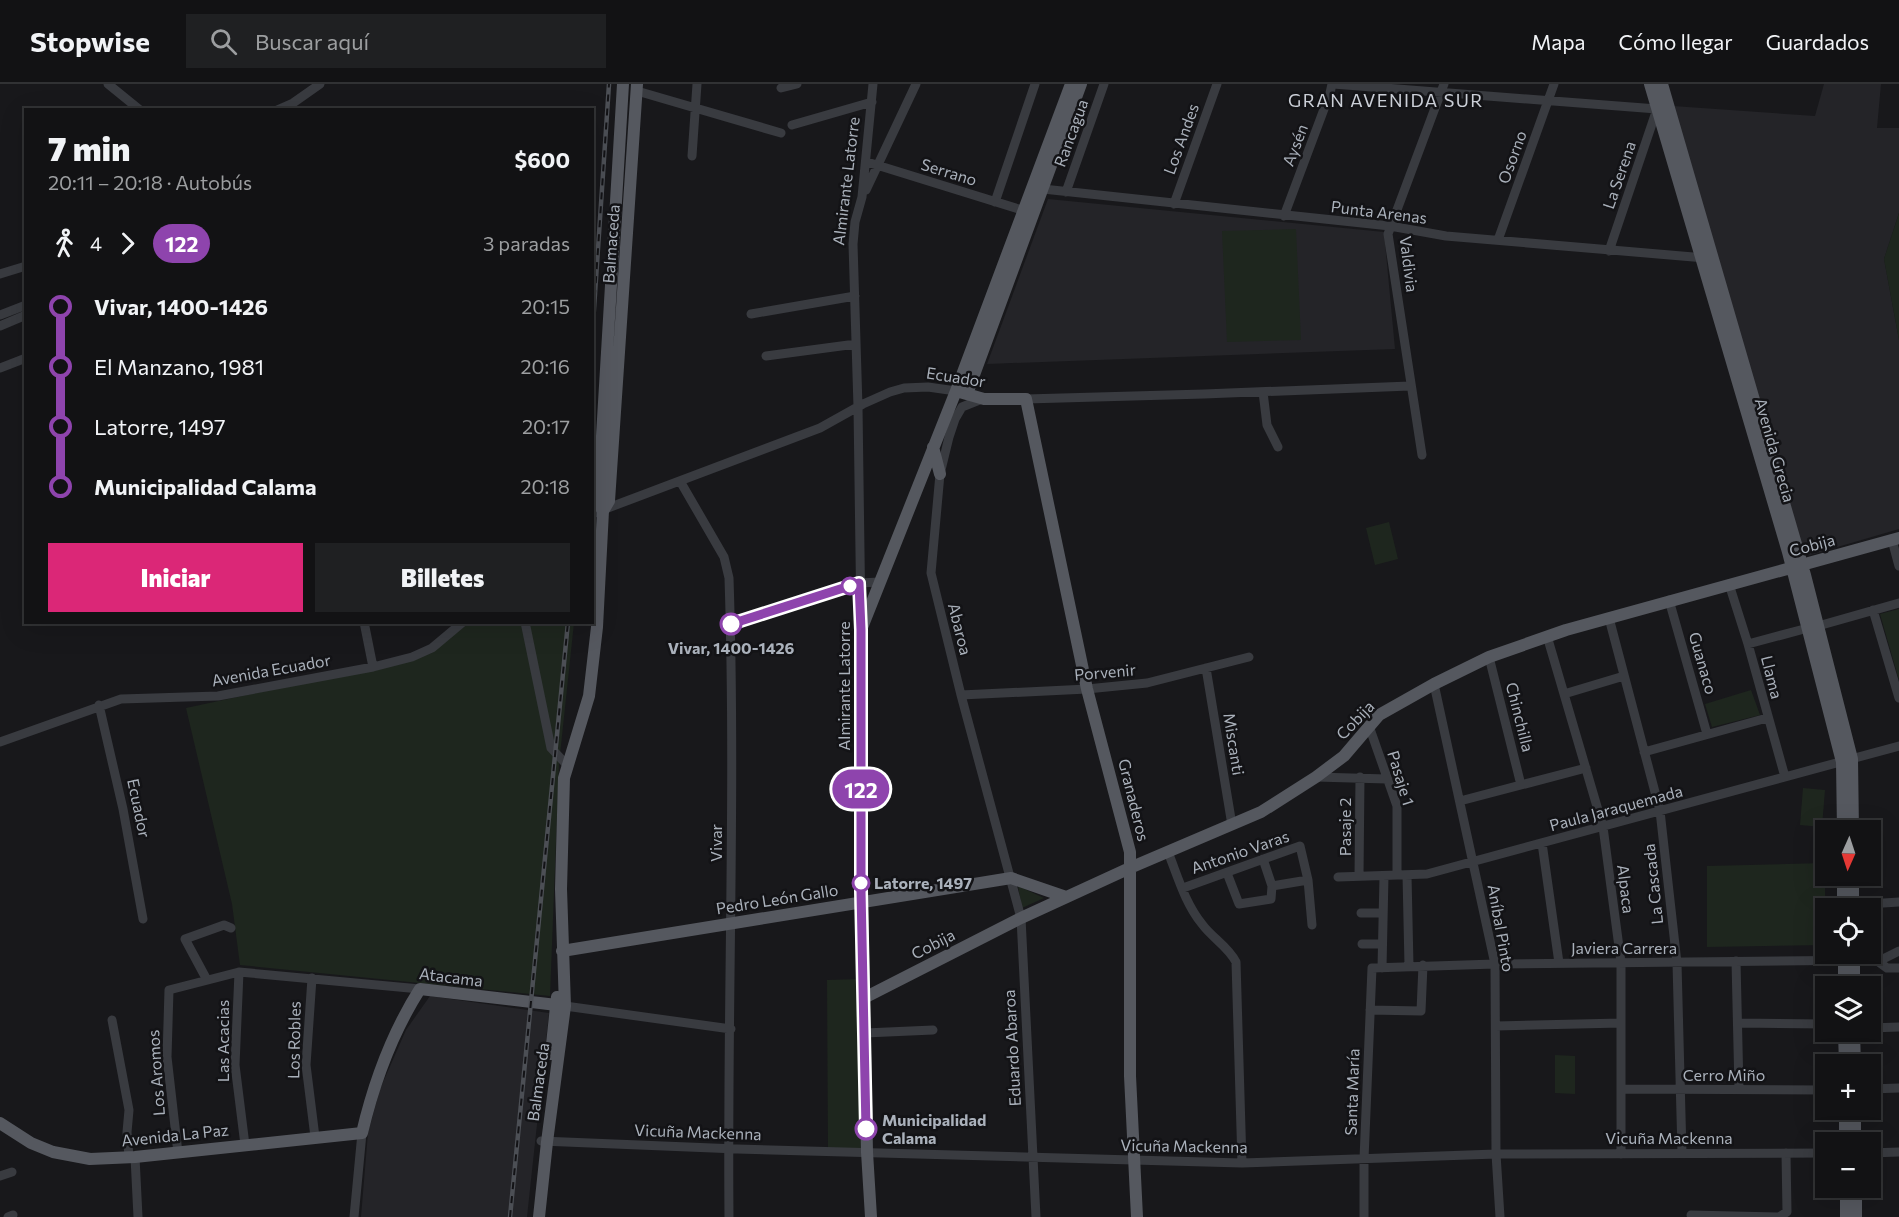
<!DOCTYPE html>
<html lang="es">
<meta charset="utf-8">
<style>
:root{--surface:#121214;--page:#1f2022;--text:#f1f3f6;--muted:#9c9ea0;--line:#313234;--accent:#db2777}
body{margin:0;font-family:Commissioner,sans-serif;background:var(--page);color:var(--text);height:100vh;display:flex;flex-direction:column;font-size:22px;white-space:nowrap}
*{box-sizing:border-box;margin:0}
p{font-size:20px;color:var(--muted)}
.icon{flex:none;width:33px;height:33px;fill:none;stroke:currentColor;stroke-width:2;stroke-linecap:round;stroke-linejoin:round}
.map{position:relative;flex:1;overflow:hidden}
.side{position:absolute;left:24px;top:24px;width:570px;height:516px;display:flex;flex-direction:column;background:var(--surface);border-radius:0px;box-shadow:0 6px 24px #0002,0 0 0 2px var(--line)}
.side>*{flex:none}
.badge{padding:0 12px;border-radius:20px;font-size:21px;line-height:39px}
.needle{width:39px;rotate:183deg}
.controls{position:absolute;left:1815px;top:736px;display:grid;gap:12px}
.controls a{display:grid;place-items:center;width:66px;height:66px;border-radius:0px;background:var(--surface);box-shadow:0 6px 24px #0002,0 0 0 2px var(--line);font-size:30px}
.map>.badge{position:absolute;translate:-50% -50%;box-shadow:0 0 0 3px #fff}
.legs{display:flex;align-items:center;gap:9px;height:66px;padding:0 24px;font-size:20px}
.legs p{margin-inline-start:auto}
.summary{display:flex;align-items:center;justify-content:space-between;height:102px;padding:0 24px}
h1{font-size:33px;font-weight:800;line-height:45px}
.button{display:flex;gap:12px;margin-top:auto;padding:12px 24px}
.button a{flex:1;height:69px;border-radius:0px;background:var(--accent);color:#fff;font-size:24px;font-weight:800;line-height:69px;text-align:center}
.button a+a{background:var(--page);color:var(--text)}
ul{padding:0 24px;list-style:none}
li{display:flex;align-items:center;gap:21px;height:60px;font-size:22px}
li i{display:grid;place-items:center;width:9px;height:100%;margin:0 8px;background:currentColor}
li i::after{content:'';width:15px;height:15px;margin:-8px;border:4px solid;border-radius:50%;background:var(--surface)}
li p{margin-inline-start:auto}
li:first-child i{background:linear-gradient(#0000 50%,currentColor 0)}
li:last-child i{background:linear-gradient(currentColor 50%,#0000 0)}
header{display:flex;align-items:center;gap:36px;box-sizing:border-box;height:84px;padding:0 30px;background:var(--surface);border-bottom:2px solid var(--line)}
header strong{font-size:28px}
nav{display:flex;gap:33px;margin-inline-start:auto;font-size:21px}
.search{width:420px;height:54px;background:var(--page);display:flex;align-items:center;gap:15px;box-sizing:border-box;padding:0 21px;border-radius:0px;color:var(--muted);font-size:22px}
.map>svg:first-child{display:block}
</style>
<header>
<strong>Stopwise</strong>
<div class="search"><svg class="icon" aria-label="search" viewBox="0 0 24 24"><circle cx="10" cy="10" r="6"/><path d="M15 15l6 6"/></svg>Buscar aquí</div>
<nav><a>Mapa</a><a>Cómo llegar</a><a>Guardados</a></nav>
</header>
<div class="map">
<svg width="1899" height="1133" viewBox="0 0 1899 1133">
<rect width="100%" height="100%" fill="#18181b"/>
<path fill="#242428" d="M 1824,0 L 1881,0 L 1877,44 L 1899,44 L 1899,129 L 1884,175 L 1899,256 L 1899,445 L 1810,471 L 1804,469 L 1673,22 L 1815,32 Z
M 1048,115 L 1384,148 L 1395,265 L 987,280 Z
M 430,912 L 549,929 L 527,1133 L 361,1133 L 368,1049 L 380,1005 L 406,946 Z"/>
<path fill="#1e261e" d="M 1899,129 L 1899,256 L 1884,175 Z
M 1296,145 L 1301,256 L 1227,258 L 1222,147 Z
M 1389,438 L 1398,475 L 1375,481 L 1366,444 Z
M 1899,525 L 1899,596 L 1880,530 Z
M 469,539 L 574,539 L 559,680 L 550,912 L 240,881 L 232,820 L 186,624 L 416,575 L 436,564 Z
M 1751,606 L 1760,631 L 1712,643 L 1705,620 Z
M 1803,704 L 1825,706 L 1822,743 L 1800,741 Z
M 1825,779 L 1825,861 L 1707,863 L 1707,782 Z
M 1018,802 L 1044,814 L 1022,824 Z
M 860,895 L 863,1065 L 828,1064 L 827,896 Z
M 1555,971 L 1575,972 L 1575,1010 L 1555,1009 Z"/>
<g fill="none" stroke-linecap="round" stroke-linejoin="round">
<path stroke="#393b40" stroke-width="9" d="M 108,0 L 140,26
M 1333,0 L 1657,25 L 1662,28
M 781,4 L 797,0
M 637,7 L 781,49
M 277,26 L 293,19 L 320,0
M 792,41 L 872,18
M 692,72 L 697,0
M 867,78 L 1022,126
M 1043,105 L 1390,142 L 1446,152 L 1705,174
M 866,106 L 916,0
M 1066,108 L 1104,0
M 995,118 L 1035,0
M 1174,120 L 1217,0
M 1284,132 L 1330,9 L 1332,0
M 1498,156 L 1554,0
M 1609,167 L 1657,25
M 0,190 L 26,182
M 751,230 L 855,212
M 0,231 L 26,221
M 0,242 L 26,231
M 766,272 L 856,260
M 0,284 L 26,274
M 1263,308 L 1267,341 L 1278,363
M 982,315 L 962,323 L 955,335 L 949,353 L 940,390 L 931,489 L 961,611 L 1021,834 L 1036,1133
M 1026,315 L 1204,310 L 1410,302
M 1422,371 L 1388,150 L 1444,0
M 680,397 L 724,473 L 729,494 C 736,707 727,920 729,1133
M 592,430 L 820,344 L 863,320 L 890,308 L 904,304 L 928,303 L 956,307
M 1892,456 L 1899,482
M 1729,500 L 1748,560 L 1785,693
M 1669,516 L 1707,650
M 1873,526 L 1899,614
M 1609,534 L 1660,727 L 1677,879 L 1682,1069
M 364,538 L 373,583
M 525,538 L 551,664 L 568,682
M 731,540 L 859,499 L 880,498
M 861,541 L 858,323 L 853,160 L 855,138 L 862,113 L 873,0
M 1818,542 L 1899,519
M 1547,552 L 1603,743 L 1621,878 L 1621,1070
M 1748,560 L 1808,544
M 1489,573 L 1521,701
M 1206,584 L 1232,741
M 1434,600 L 1495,880 L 1496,1070 L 1500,1133
M 1564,610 L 1624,592
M 961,611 L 1087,605 L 1147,599 L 1249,573
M 99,621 L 123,725 L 143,835
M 1369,642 L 1397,722 L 1397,791
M 0,658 L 121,615 L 218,612 L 373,583 L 412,573 L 432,564 L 463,538
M 1644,668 L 1767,634
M 1316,693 L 1387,695
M 1460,717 L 1586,684
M 1542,759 L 1559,879
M 1168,768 C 1178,793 1185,819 1202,840 C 1212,854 1228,862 1236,878 L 1242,1079
M 1263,775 L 1272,802
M 1227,789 L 1239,820 L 1271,815 L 1272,802 L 1308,796
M 1407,791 L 1409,882
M 1359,792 L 1360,693
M 1338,793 L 1427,790 L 1899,662
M 1183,804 L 1300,762 L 1308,796 L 1312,841
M 1853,821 L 1899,818
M 1361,829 L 1383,829
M 1362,860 L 1382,860
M 1876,876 L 1887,884 L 1899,884
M 1736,877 L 1739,1005
M 1382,884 L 1384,792
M 239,888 L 235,981 L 245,1061
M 312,894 L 306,981 L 315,1053
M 207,896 L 185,855 L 224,841 L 231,844
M 565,922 L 731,945
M 1370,926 L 1421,927 L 1423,881
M 112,936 L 129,1026 L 127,1048 L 129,1073
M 1738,939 L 1826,940
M 1496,942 L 1621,939
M 1870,944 L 1899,943
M 865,949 L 933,946
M 1622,1005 L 1826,1006
M 1870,1005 L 1899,1004
M 541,1057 L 737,1065 L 1242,1079 L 1496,1070 L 1826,1069
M 178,1069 L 167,973 L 169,906 L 239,888 L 420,905
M 1870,1069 L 1899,1068
M 135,1073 L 138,1133
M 0,1092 L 12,1088
M 1691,1131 L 1777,1133
M 8,1133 L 13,1131
M 354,1133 L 362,1049
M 1364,1133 L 1364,1075 L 1372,884 L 1495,880 L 1876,876 L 1885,874 L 1899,867
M 1779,1133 L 1787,1128 L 1786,1069"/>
<path stroke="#55585f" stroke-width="12" d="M 1650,0 L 1788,468 L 1842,678 L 1843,747
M 1662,0 L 1805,491 L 1852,675 L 1853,747
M 956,307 L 984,315 L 1026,315 L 1087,605 L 1130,768 L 1130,992 L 1137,1133
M 967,310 L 1081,0
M 933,363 L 940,390
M 603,427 L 598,419 L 623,0
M 1843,792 L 1843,825
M 1853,792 L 1853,825
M 562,867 L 1011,794 L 1066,813
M 1844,870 L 1844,903
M 1854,870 L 1854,903
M 864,914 L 1021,834 L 1132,783 L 1261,728 L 1316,693 L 1344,672 L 1379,631 L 1434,600 L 1489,573 L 1566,546 L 1899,454
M 1844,948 L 1845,981
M 1854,948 L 1855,981
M 551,970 L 557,913
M 1845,1026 L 1845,1059
M 1855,1026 L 1855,1059
M 0,1039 L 31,1059 L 53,1068 L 90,1075 L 135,1073 L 362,1049 C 374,998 392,949 420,905 L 565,922
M 1846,1104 L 1846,1133
M 1856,1104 L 1856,1133
M 539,1133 L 547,1058 L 565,922 L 561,805 L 564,694 L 589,612 L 597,543 L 603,427 L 609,417 L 637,0
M 871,1133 L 867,1068 L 862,818 L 861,546 L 956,307 L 1071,0"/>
<defs>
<path id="rail" d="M 592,255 L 609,0
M 510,1133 L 568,538"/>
</defs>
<use href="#rail" stroke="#4c4f55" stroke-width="4.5"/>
<use href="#rail" stroke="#131316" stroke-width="2" stroke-dasharray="7" stroke-linecap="butt"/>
</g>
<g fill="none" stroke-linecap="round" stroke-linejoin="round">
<defs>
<path id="line-1" d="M 731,540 L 859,499 L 861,546 L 861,807 L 866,1045"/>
</defs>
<use href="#line-1" stroke="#fff" stroke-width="14"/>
<use href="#line-1" stroke="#8e44ad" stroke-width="9"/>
</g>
<g fill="#fff" stroke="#8e44ad" stroke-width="3">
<circle cx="850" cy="502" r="8"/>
<circle cx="731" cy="540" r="10"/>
<circle cx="861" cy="799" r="8"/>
<circle cx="866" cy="1045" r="10"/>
</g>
<g text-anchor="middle" stroke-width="5" stroke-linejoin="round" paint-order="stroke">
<g font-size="16" fill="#aab1bb" stroke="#131316">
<text transform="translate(1071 49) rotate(-70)" y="6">Rancagua</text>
<text transform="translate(1181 55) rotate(-70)" y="6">Los Andes</text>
<text transform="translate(1295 61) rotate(-69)" y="6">Aysén</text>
<text transform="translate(1512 73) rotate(-70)" y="6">Osorno</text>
<text transform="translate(949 88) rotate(17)" y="6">Serrano</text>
<text transform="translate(1619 91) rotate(-71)" y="6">La Serena</text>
<text transform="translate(846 97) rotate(-83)" y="6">Almirante Latorre</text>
<text transform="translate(1379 128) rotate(7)" y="6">Punta Arenas</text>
<text transform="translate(611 160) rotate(-86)" y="6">Balmaceda</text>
<text transform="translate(1409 180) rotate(83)" y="6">Valdivia</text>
<text transform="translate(956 293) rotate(9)" y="6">Ecuador</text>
<text transform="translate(1775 366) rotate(74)" y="6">Avenida Grecia</text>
<text transform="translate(1812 461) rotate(-15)" y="6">Cobija</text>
<text transform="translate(960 545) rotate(76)" y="6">Abaroa</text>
<text transform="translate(1703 579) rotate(74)" y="6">Guanaco</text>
<text transform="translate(271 586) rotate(-10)" y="6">Avenida Ecuador</text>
<text transform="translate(1105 588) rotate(-5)" y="6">Porvenir</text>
<text transform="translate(1772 593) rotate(76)" y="6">Llama</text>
<text transform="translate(844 602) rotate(-90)" y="6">Almirante Latorre</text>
<text transform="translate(1520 633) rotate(76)" y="6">Chinchilla</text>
<text transform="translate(1355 636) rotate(-46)" y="6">Cobija</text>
<text transform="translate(1234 660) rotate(81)" y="6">Miscanti</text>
<text transform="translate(1401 694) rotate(73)" y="6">Pasaje 1</text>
<text transform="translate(1134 716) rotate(76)" y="6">Granaderos</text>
<text transform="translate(139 724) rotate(78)" y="6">Ecuador</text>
<text transform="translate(1616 724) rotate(-15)" y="6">Paula Jaraquemada</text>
<text transform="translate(1345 743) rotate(-90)" y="6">Pasaje 2</text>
<text transform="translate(716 759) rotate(-90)" y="6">Vivar</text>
<text transform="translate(1240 768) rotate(-19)" y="6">Antonio Varas</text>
<text transform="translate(1653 800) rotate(-96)" y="6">La Cascada</text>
<text transform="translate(1626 805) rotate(83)" y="6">Alpaca</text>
<text transform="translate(777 815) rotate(-9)" y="6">Pedro León Gallo</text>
<text transform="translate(1501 844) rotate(80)" y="6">Aníbal Pinto</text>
<text transform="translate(933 860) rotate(-27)" y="6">Cobija</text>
<text x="1624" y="870">Javiera Carrera</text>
<text transform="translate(451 893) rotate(7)" y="6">Atacama</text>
<text transform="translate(294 956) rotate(-89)" y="6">Los Robles</text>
<text transform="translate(223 957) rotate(-90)" y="6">Las Acacias</text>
<text transform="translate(1012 964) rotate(-93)" y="6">Eduardo Abaroa</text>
<text transform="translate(156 989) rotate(-94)" y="6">Los Aromos</text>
<text x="1724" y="997">Cerro Miño</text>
<text transform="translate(538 998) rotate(-82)" y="6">Balmaceda</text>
<text transform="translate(1352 1008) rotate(-88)" y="6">Santa María</text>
<text transform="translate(698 1048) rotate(2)" y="6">Vicuña Mackenna</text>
<text transform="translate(175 1051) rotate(-6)" y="6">Avenida La Paz</text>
<text x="1669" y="1060">Vicuña Mackenna</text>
<text transform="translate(1184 1062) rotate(1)" y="6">Vicuña Mackenna</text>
</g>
<g font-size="16" font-weight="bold" fill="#aab1bb" stroke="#131316" text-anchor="start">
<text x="731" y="570" text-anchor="middle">Vivar, 1400-1426</text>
<text x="874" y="805">Latorre, 1497</text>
<text x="882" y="1042">Municipalidad<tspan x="882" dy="18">Calama</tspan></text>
</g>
<g font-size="18" letter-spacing="1.5" fill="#cbcfd7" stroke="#131316">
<text x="1386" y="23">GRAN AVENIDA SUR</text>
</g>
</g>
</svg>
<div class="controls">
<a><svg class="needle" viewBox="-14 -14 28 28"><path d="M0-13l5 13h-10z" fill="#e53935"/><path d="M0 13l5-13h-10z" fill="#9c9ea0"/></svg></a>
<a><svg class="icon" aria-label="locate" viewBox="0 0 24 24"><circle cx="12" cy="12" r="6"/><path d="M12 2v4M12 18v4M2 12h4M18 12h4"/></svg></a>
<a><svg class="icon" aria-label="layers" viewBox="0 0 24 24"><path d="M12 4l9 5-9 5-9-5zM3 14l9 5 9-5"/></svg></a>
<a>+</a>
<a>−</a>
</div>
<b class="badge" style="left:861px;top:705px;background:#8e44ad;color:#fff">122</b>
<section class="side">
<div class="summary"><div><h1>7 min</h1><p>20:11 – 20:18 · Autobús</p></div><b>$600</b></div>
<div class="legs"><svg class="icon" aria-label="walk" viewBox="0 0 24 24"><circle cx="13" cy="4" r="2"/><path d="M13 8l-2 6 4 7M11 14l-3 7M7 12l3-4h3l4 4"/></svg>4<svg class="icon" aria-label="forward" viewBox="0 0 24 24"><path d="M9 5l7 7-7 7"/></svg><b class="badge" style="background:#8e44ad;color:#fff">122</b><p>3 paradas</p></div>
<ul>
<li><i style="color:#8e44ad"></i><b>Vivar, 1400-1426</b><p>20:15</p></li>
<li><i style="color:#8e44ad"></i><span>El Manzano, 1981</span><p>20:16</p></li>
<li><i style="color:#8e44ad"></i><span>Latorre, 1497</span><p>20:17</p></li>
<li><i style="color:#8e44ad"></i><b>Municipalidad Calama</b><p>20:18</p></li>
</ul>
<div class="button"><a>Iniciar</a><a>Billetes</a></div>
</section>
</div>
